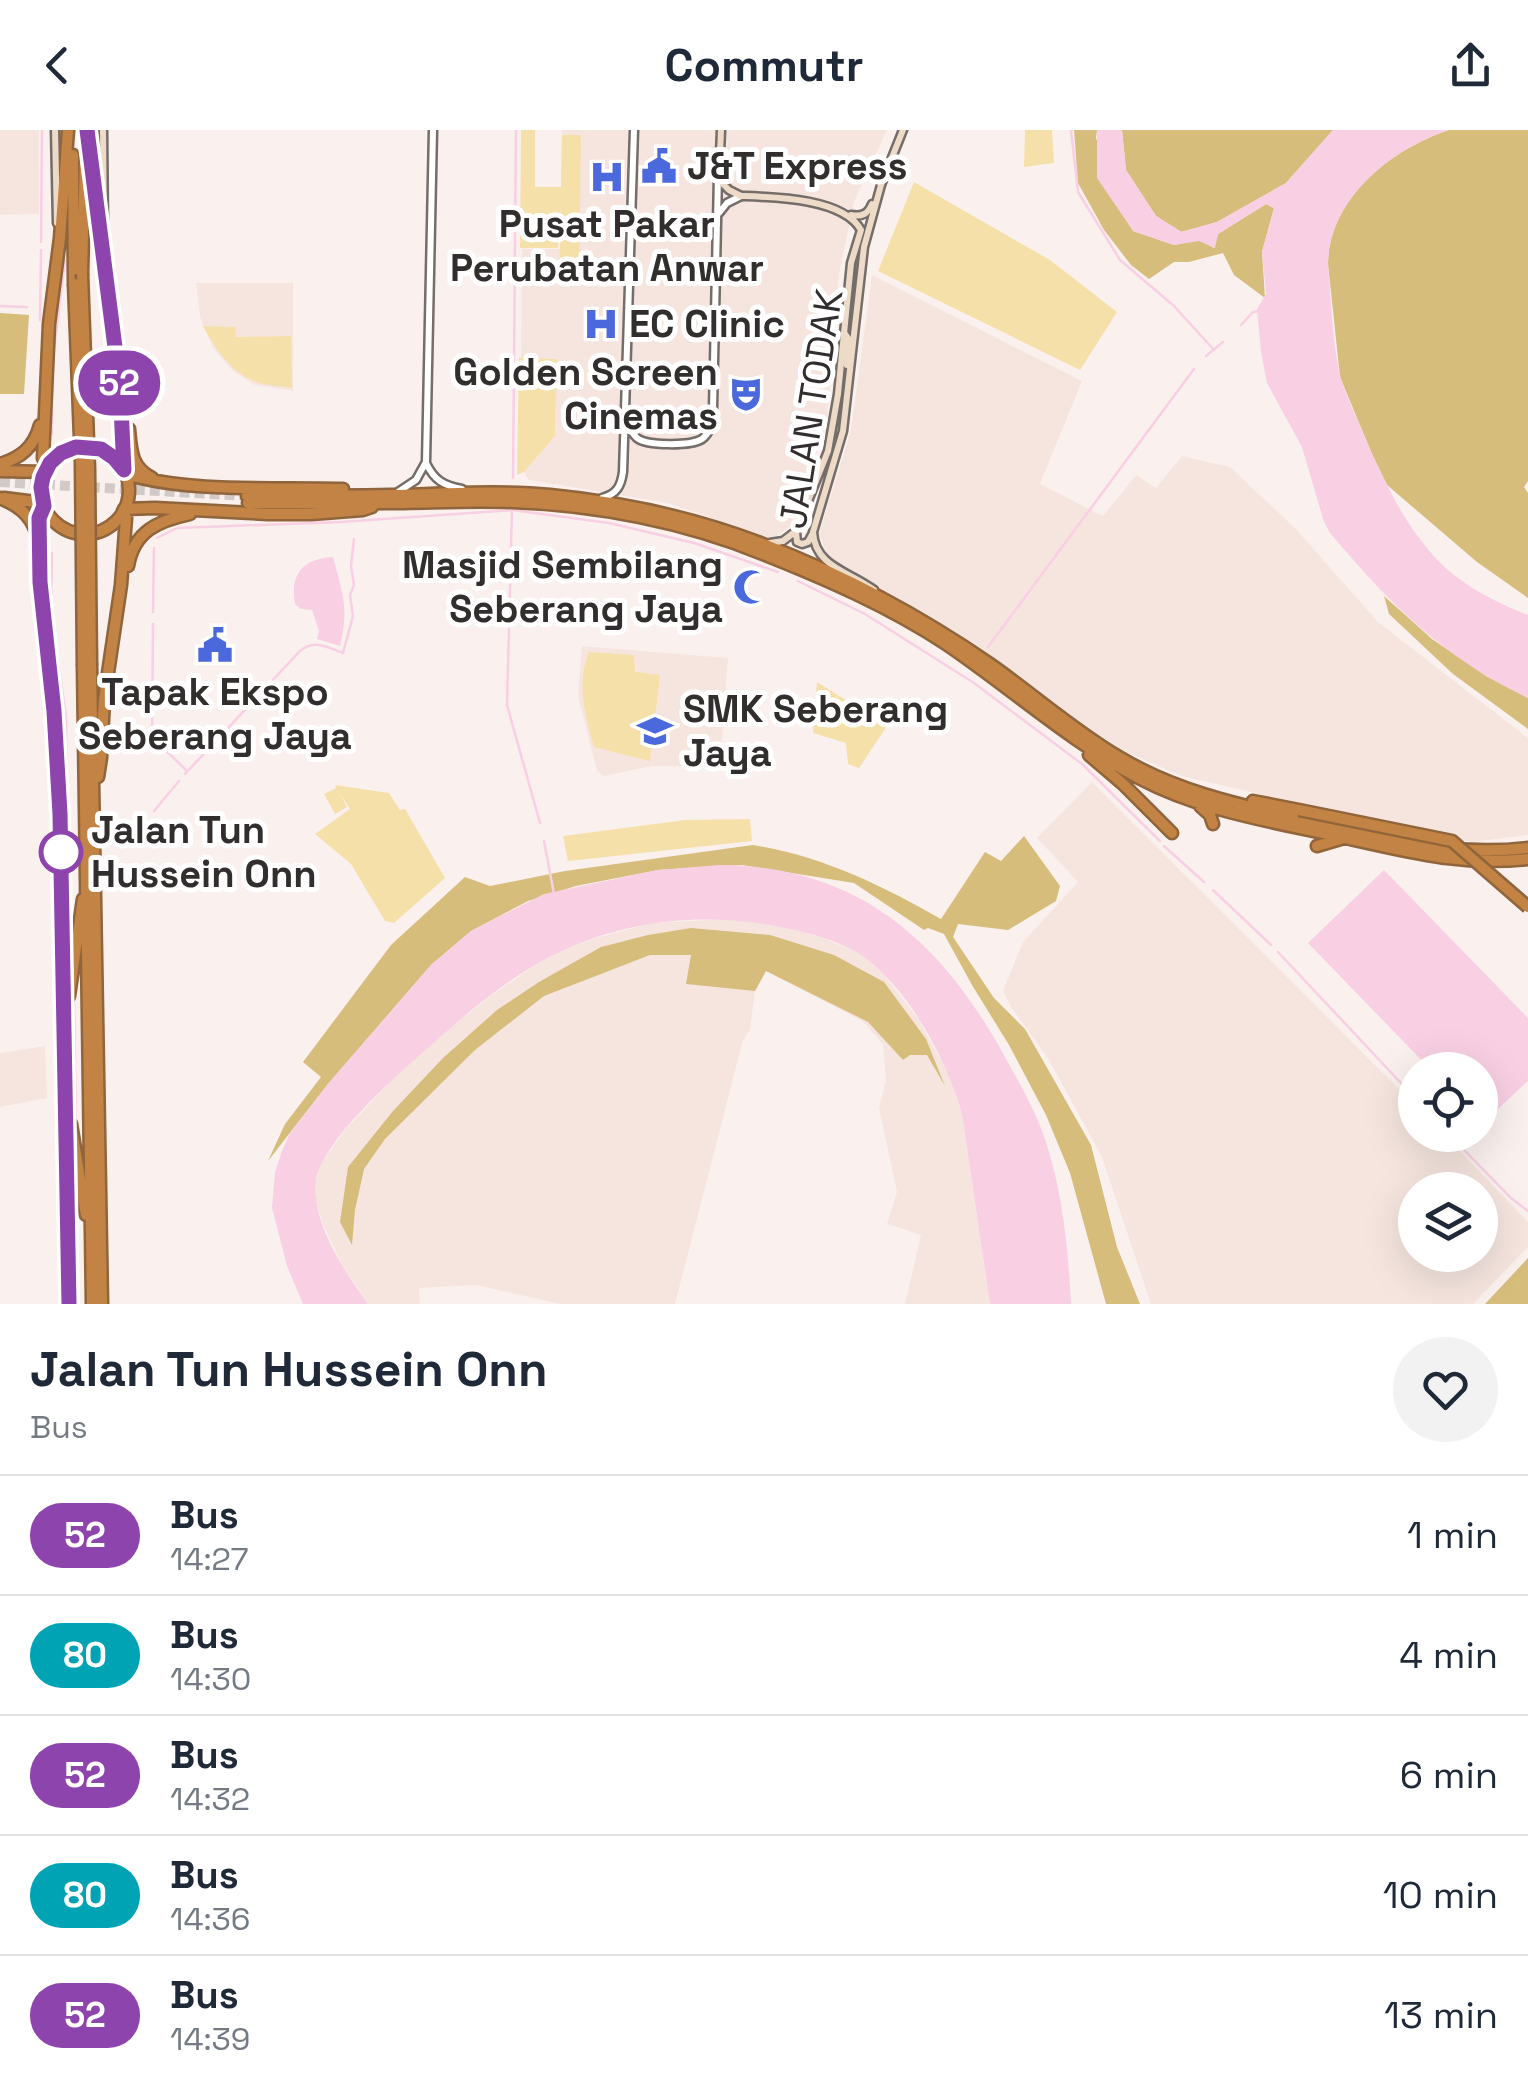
<!DOCTYPE html>
<style>
:root{--surface:#fff;--page:#f2f2f3;--text:#1f2937;--muted:#747a83;--line:#e0e1e3}
body{margin:0;font-family:"Space Grotesk",sans-serif;background:var(--page);color:var(--text);height:100vh;display:flex;flex-direction:column;font-size:38px;white-space:nowrap}
*{box-sizing:border-box;margin:0}
p{font-size:32px;color:var(--muted)}
.icon{flex:none;width:55px;height:55px;fill:none;stroke:currentColor;stroke-width:2;stroke-linecap:round;stroke-linejoin:round}
.map{position:relative;height:1174px;overflow:hidden}
.side{display:flex;flex-direction:column;background:var(--surface);flex:1}
.side>*{flex:none}
.badge{padding:0 20px;border-radius:32px;font-size:35px;line-height:65px}
.buttons{position:absolute;left:1398px;top:922px;display:grid;gap:20px}
.buttons a{display:grid;place-items:center;width:100px;height:100px;border-radius:50%;background:var(--surface);box-shadow:0 10px 40px #0002;font-size:50px}
.map>.badge{position:absolute;translate:-50% -50%;box-shadow:0 0 0 5px #fff}
.round{display:grid;place-items:center;flex:none;width:105px;height:105px;border-radius:52px;background:var(--page)}
.summary{display:flex;align-items:center;justify-content:space-between;height:170px;padding:0 30px}
h1{font-size:48px;font-weight:700;line-height:75px}
ul{padding:0;list-style:none}
li{display:flex;align-items:center;gap:30px;height:120px;padding:0 30px;border-top:2px solid var(--line)}
li div{flex:1}
li b{display:block;font-size:38px}
li em{font-style:normal}
li .badge{min-width:110px;font-weight:700;text-align:center}
header{display:flex;justify-content:space-between;align-items:center;height:130px;padding:0 30px;background:var(--surface);font-size:45px;font-weight:700}
.map>svg:first-child{display:block}
</style>
<header><svg class="icon" aria-label="back" viewBox="0 0 24 24"><path d="M15 5l-7 7 7 7"/></svg>Commutr<svg class="icon" aria-label="share" viewBox="0 0 24 24"><path d="M12 15V3M7 8l5-5 5 5M5 13v7h14v-7"/></svg></header>
<div class="map">
<svg width="1528" height="1174" viewBox="0 0 1528 1174">
<rect width="100%" height="100%" fill="#faf1ef"/>
<path fill="#f6e5df" fill-rule="evenodd" d="M 0,0 L 39,0 L 39,84 L 0,85 Z
M 562,0 L 887,0 L 854,72 L 839,144 L 827,294 L 790,397 L 772,409 L 668,373 L 529,350 L 524,342 L 555,306 L 557,229 L 521,228 L 522,119 L 560,119 Z
M 872,145 L 1082,251 L 1040,354 L 1103,386 L 1136,345 L 1156,358 L 1182,326 L 1230,337 L 1296,399 L 1378,492 L 1528,608 L 1528,705 L 1472,712 L 1181,646 L 1122,620 L 827,425 L 819,404 L 851,300 Z
M 196,153 L 293,153 L 293,261 L 255,255 L 233,241 L 213,218 L 200,187 Z
M 582,516 L 728,528 L 720,637 L 652,636 L 604,646 L 597,641 L 578,566 Z
M 1092,652 L 1415,975 L 1415,1005 L 1445,1005 L 1528,1092 L 1528,1117 L 1473,1174 L 1151,1174 L 1102,1027 L 1049,930 L 1011,877 L 1003,861 L 1023,812 L 1078,752 L 1037,708 ZM 1415,1060 L 1480,1060 L 1480,1125 L 1415,1125 Z
M 729,789 L 776,795 L 820,807 L 852,820 L 869,830 L 886,847 L 919,890 L 949,945 L 962,984 L 990,1174 L 905,1174 L 921,1105 L 887,1094 L 897,1062 L 879,978 L 886,950 L 883,914 L 862,891 L 766,841 L 755,861 L 750,900 L 743,910 L 675,1174 L 560,1174 L 476,1155 L 419,1158 L 420,1174 L 368,1174 L 342,1135 L 323,1094 L 316,1073 L 316,1052 L 320,1035 L 345,1000 L 392,950 L 443,904 L 492,865 L 534,836 L 561,821 L 596,808 L 651,793 Z
M 45,916 L 47,968 L 0,977 L 0,923 Z"/>
<path fill="#f6e0a9" d="M 521,0 L 535,0 L 535,57 L 561,57 L 562,5 L 581,5 L 579,150 L 559,150 L 561,73 L 558,118 L 520,118 Z
M 1025,0 L 1052,0 L 1054,33 L 1024,37 Z
M 914,52 L 1050,130 L 1117,182 L 1080,240 L 878,141 Z
M 203,196 L 235,197 L 236,207 L 291,206 L 292,258 C 281,256 269,256 259,253 C 233,245 215,219 203,196 Z
M 519,228 L 557,229 L 555,306 L 524,342 L 517,345 Z
M 589,522 L 634,525 L 635,542 L 660,545 L 650,631 L 594,617 C 585,585 576,553 589,522 Z
M 817,552 L 887,596 L 859,638 L 848,634 L 846,613 L 813,603 Z
M 335,655 L 389,663 L 400,680 L 405,679 L 445,748 L 394,793 L 385,791 L 351,734 L 315,704 L 350,679 L 340,664 L 347,677 L 335,684 L 324,664 L 336,658 Z
M 750,689 L 752,711 L 568,731 L 563,706 L 685,690 Z"/>
<path fill="#d6bd7c" d="M 1074,0 L 1097,0 L 1096,8 L 1133,101 L 1174,115 L 1200,110 L 1214,118 L 1218,104 L 1266,74 L 1274,78 L 1262,122 L 1265,168 L 1234,145 L 1223,123 L 1189,132 L 1174,132 L 1149,149 L 1131,135 L 1104,100 L 1078,53 Z
M 1122,0 L 1333,0 L 1286,53 L 1217,92 L 1181,102 L 1156,86 L 1126,40 Z
M 1449,0 L 1528,0 L 1528,351 L 1524,357 L 1528,363 L 1528,468 L 1477,432 L 1387,355 L 1372,324 L 1340,247 L 1328,134 C 1329,69 1391,19 1449,0 Z
M 0,183 L 29,185 L 24,264 L 0,264 Z
M 1384,466 L 1432,509 L 1486,546 L 1528,568 L 1528,599 L 1453,544 L 1389,484 Z
M 1024,706 L 1060,756 L 1056,771 L 1008,800 L 958,794 L 953,807 L 994,868 L 1025,899 L 1091,1015 L 1117,1117 L 1140,1174 L 1106,1174 L 1070,1043 L 1046,985 L 1009,915 L 972,855 L 944,804 L 928,798 L 924,800 L 854,753 L 742,735 L 658,740 L 576,756 L 528,771 L 471,801 L 431,835 L 328,954 L 268,1031 L 285,994 L 321,947 L 303,932 L 391,815 L 465,747 L 490,756 L 565,741 L 753,715 C 822,726 881,755 941,789 L 985,722 L 1001,731 Z
M 691,798 L 770,805 L 834,825 L 884,852 L 926,909 L 945,956 L 927,925 L 910,925 L 903,930 L 868,892 L 766,841 L 755,861 L 686,854 L 691,825 L 650,825 L 544,866 L 475,920 L 385,1009 L 364,1039 L 355,1080 L 352,1115 L 340,1092 L 348,1037 L 393,981 L 443,928 L 497,880 L 539,852 L 601,817 L 648,805 Z
M 1528,1128 L 1528,1174 L 1485,1174 Z"/>
<path fill="#f8cfe3" d="M 1097,0 L 1122,0 L 1126,40 L 1156,86 L 1182,102 L 1217,92 L 1286,53 L 1333,0 L 1449,0 C 1391,19 1329,69 1328,134 C 1331,169 1332,206 1339,241 C 1344,261 1353,279 1361,298 C 1382,348 1407,403 1448,440 C 1471,460 1500,474 1528,485 L 1528,568 C 1441,526 1391,475 1330,403 L 1324,392 L 1302,317 L 1267,253 L 1261,222 L 1257,179 L 1266,164 L 1262,122 L 1274,78 L 1266,74 L 1218,104 L 1215,118 L 1199,111 L 1174,115 L 1133,101 L 1097,48 Z
M 333,427 C 343,465 349,478 340,516 L 317,509 L 319,501 L 312,480 L 301,479 L 295,474 C 290,443 303,429 333,427 Z
M 719,735 C 858,736 941,810 1005,927 C 1020,954 1035,980 1045,1009 C 1063,1063 1068,1118 1071,1174 L 990,1174 L 962,984 C 947,931 912,865 868,830 C 851,817 827,808 806,803 C 725,781 639,785 562,821 C 505,847 456,893 410,934 C 383,958 321,1015 316,1051 C 311,1092 345,1142 368,1174 L 303,1174 L 287,1136 L 272,1078 L 275,1042 L 282,1021 L 289,1005 L 328,954 L 431,835 L 471,801 L 544,764 L 658,740 Z
M 1384,740 L 1528,888 L 1528,951 L 1483,993 L 1480,990 L 1480,940 L 1431,940 L 1308,813 Z"/>
<g fill="none" stroke-linecap="round" stroke-linejoin="round">
<path stroke="#f8cfe3" stroke-width="2.5" d="M 1071,0 L 1078,62 L 1120,130 L 1174,176 L 1214,220
M 41,112 L 42,0
M 0,176 L 27,177
M 40,190 L 41,120
M 1241,195 L 1253,182 L 1259,181
M 1206,226 L 1223,212
M 53,228 L 65,130
M 52,304 L 52,236
M 513,348 L 516,0
M 512,377 L 507,575 L 540,693
M 157,408 L 177,398 L 341,392 L 512,380 L 609,393 L 694,413 L 778,442
M 52,423 L 51,476 L 66,587 L 68,795
M 798,451 L 865,484 L 974,553 L 1082,634 L 1160,711
M 153,482 L 154,418
M 153,494 L 152,607 L 186,640
M 988,517 L 1194,239
M 185,644 L 300,521 C 315,509 326,517 343,523 L 353,486 L 350,465 L 354,455 L 351,436 L 354,409
M 154,681 L 179,651
M 544,711 L 554,764
M 1164,716 L 1204,752
M 1213,760 L 1271,815
M 1278,822 L 1415,968
M 74,866 L 76,993
M 1450,1005 L 1452,1008
M 1465,1021 L 1511,1068 L 1528,1081
M 73,1061 L 75,1174"/>
<path stroke="#d2cac8" stroke-width="10" stroke-dasharray="10 5" stroke-linecap="butt" d="M 0,352 L 247,366"/>
<defs>
<path id="tertiary" d="M 719,83 L 727,73 L 741,66
M 625,287 C 628,294 631,303 637,308 C 647,316 691,316 702,309 C 711,303 712,290 713,279 L 718,45
M 426,333 C 434,350 444,356 462,359
M 398,362 L 416,350 L 426,332 L 433,0
M 602,368 C 617,364 621,356 623,342 L 634,0"/>
<path id="secondary" d="M 55,0 L 57,93
M 103,0 L 104,99
M 720,23 L 722,53 L 729,60 L 741,66 C 774,67 843,68 861,100 L 851,133 L 838,264 L 828,321 L 796,401 L 783,411 L 770,413
M 720,24 L 721,0
M 851,85 C 862,87 868,84 872,74
M 845,204 L 849,210 L 847,235
M 796,402 L 797,412 L 802,414 L 808,412 L 813,403
M 874,460 C 849,441 815,437 813,402 L 843,301 L 864,117 L 881,55 L 903,0"/>
<path id="motorway" d="M 87,0 L 120,256 L 124,340
M 73,25 L 74,154
M 82,144 L 85,26
M 129,299 C 131,321 131,337 152,348
M41 360a44 44 0 1 1 88 0a44 44 0 1 1-88 0Z
M 0,334 C 21,328 34,317 40,295
M 47,338 L 43,328 L 49,194 L 60,108 L 68,0
M 0,341 L 45,342
M 126,344 C 190,363 275,357 343,359
M 247,366 C 295,366 343,366 391,365 C 444,364 497,360 550,365 C 623,372 695,388 763,414 C 844,445 919,485 990,534 C 1033,564 1073,600 1119,627 C 1180,664 1250,677 1319,693 C 1393,709 1451,727 1528,718
M 0,368 C 17,375 30,384 36,402
M 4,368 L 43,373
M 248,373 C 293,373 339,374 384,373 C 427,373 470,370 513,372 C 597,375 685,392 763,424 C 826,449 890,477 946,514 C 1011,558 1069,611 1139,648 C 1201,681 1274,692 1341,707 C 1408,722 1459,736 1528,729
M 44,376 L 39,384 L 40,453 L 54,581 L 59,650 L 69,1174
M 124,379 L 155,378 L 268,384 L 311,384 L 363,380 L 372,377
M 128,436 C 134,401 158,391 190,384
M 91,535 L 102,1174
M 83,536 L 92,1174
M 1089,625 L 1123,654 L 1172,703
M 98,647 L 101,628 L 104,570 L 121,455 L 126,388 L 123,381
M 1253,671 L 1299,680
M 1200,676 L 1210,685 L 1213,694
M 1317,716 L 1344,708
M 69,866 L 83,769
M 71,994 L 86,1085"/>
</defs>
<use href="#tertiary" stroke="#746d6a" stroke-width="11"/>
<use href="#secondary" stroke="#746d6a" stroke-width="11"/>
<use href="#motorway" stroke="#90653c" stroke-width="15"/>
<use href="#tertiary" stroke="#fff" stroke-width="6"/>
<use href="#secondary" stroke="#eddac7" stroke-width="6"/>
<use href="#motorway" stroke="#c38344" stroke-width="10"/>
<defs>
<path id="motorway-bridge" d="M 82,144 L 89,339 L 91,535
M 74,154 L 81,334 L 83,536
M 1299,680 L 1452,711 L 1528,777"/>
</defs>
<use href="#motorway-bridge" stroke="#90653c" stroke-width="15" stroke-linecap="butt"/>
<use href="#motorway-bridge" stroke="#c38344" stroke-width="10"/>
</g>
<g fill="none" stroke-linecap="round" stroke-linejoin="round">
<defs>
<path id="line" d="M 69,1174 L 60,684 L 54,581 L 40,452 L 39,388 L 44,376 L 41,357 L 43,347 L 50,333 L 61,323 L 76,317 L 101,319 L 114,328 L 124,340 L 120,256 L 87,0"/>
</defs>
<use href="#line" stroke="#fff" stroke-width="22"/>
<use href="#line" stroke="#8e44ad" stroke-width="15"/>
</g>
<defs>
<symbol id="civic-bare" viewBox="-9 -9 18 18"><path d="M-.6-6.5H3V-4.5H.6V-3L4-1V1h2V6H-6V1h2V-1L-.6-3ZM-1.2 2.5V6h2.4V2.5Z" fill="#4b68dc" stroke="#fff" stroke-width="2.5" paint-order="stroke"/></symbol>
<symbol id="hospital-bare" viewBox="-9 -9 18 18"><path d="M-5-5h3v3.5h4V-5h3V5h-3V1.5h-4V5h-3Z" fill="#4b68dc" stroke="#fff" stroke-width="2.5" paint-order="stroke"/></symbol>
<symbol id="theatre-bare" viewBox="-9 -9 18 18"><path d="M-5-5.5Q0-4 5-5.5V0Q5 5 0 6Q-5 5-5 0ZM-3.3-2.5H-1v1.5H-3.3ZM1-2.5H3.3v1.5H1ZM-2.8 1Q0 5.5 2.8 1Z" fill="#4b68dc" stroke="#fff" stroke-width="2.5" paint-order="stroke"/></symbol>
<symbol id="mosque-bare" viewBox="-9 -9 18 18"><path d="M3.5-4.9A6 6 0 1 0 3.5 4.9A5 5 0 1 1 3.5-4.9Z" fill="#4b68dc" stroke="#fff" stroke-width="2.5" paint-order="stroke"/></symbol>
<symbol id="school-bare" viewBox="-9 -9 18 18"><path d="M0-5L7-2L0 1L-7-2ZM-4 1L0 2.5L4 1V4Q0 6-4 4Z" fill="#4b68dc" stroke="#fff" stroke-width="2.5" paint-order="stroke"/></symbol>
</defs>
<g fill-rule="evenodd">
<use href="#civic-bare" x="634" y="11" width="50" height="50"/>
<use href="#hospital-bare" x="582" y="22" width="50" height="50"/>
<use href="#hospital-bare" x="576" y="169" width="50" height="50"/>
<use href="#theatre-bare" x="721" y="239" width="50" height="50"/>
<use href="#mosque-bare" x="726" y="432" width="50" height="50"/>
<use href="#civic-bare" x="190" y="490" width="50" height="50"/>
<use href="#school-bare" x="630" y="576" width="50" height="50"/>
</g>
<circle fill="#fff" stroke="#8e44ad" stroke-width="5" cx="61" cy="722" r="20"/>
<g text-anchor="middle" stroke-width="10" stroke-linejoin="round" paint-order="stroke">
<g font-size="38" font-weight="bold" fill="#312e2d" stroke="#fff" text-anchor="start">
<text x="687" y="49">J&amp;T Express</text>
<text x="607" y="107" text-anchor="middle">Pusat Pakar<tspan x="607" dy="44">Perubatan Anwar</tspan></text>
<text x="629" y="207">EC Clinic</text>
<text x="718" y="255" text-anchor="end">Golden Screen<tspan x="718" dy="44">Cinemas</tspan></text>
<text x="723" y="448" text-anchor="end">Masjid Sembilang<tspan x="723" dy="44">Seberang Jaya</tspan></text>
<text x="215" y="575" text-anchor="middle">Tapak Ekspo<tspan x="215" dy="44">Seberang Jaya</tspan></text>
<text x="683" y="592">SMK Seberang<tspan x="683" dy="44">Jaya</tspan></text>
</g>
<g font-size="38" fill="#312e2d" stroke="#fff">
<text transform="translate(811 279) rotate(-81)" y="13">JALAN TODAK</text>
</g>
<g font-size="38" font-weight="bold" fill="#312e2d" stroke="#fff" text-anchor="start">
<text x="91" y="713">Jalan Tun<tspan x="91" dy="44">Hussein Onn</tspan></text>
</g>
</g>
</svg>
<div class="buttons">
<a><svg class="icon" aria-label="locate" viewBox="0 0 24 24"><circle cx="12" cy="12" r="6"/><path d="M12 2v4M12 18v4M2 12h4M18 12h4"/></svg></a>
<a><svg class="icon" aria-label="layers" viewBox="0 0 24 24"><path d="M12 4l9 5-9 5-9-5zM3 14l9 5 9-5"/></svg></a>
</div>
<b class="badge" style="left:119px;top:253px;background:#8e44ad;color:#fff">52</b>
</div>
<section class="side">
<div class="summary"><div><h1>Jalan Tun Hussein Onn</h1><p>Bus</p></div><a class="round"><svg class="icon" aria-label="heart" viewBox="0 0 24 24"><path d="M12 20l-8-8c-3-5 5-10 8-4 3-6 11-1 8 4z"/></svg></a></div>
<ul>
<li><span class="badge" style="background:#8e44ad;color:#fff">52</span><div><b>Bus</b><p>14:27</p></div><em>1 min</em></li>
<li><span class="badge" style="background:#00a3b4;color:#fff">80</span><div><b>Bus</b><p>14:30</p></div><em>4 min</em></li>
<li><span class="badge" style="background:#8e44ad;color:#fff">52</span><div><b>Bus</b><p>14:32</p></div><em>6 min</em></li>
<li><span class="badge" style="background:#00a3b4;color:#fff">80</span><div><b>Bus</b><p>14:36</p></div><em>10 min</em></li>
<li><span class="badge" style="background:#8e44ad;color:#fff">52</span><div><b>Bus</b><p>14:39</p></div><em>13 min</em></li>
</ul>
</section>
